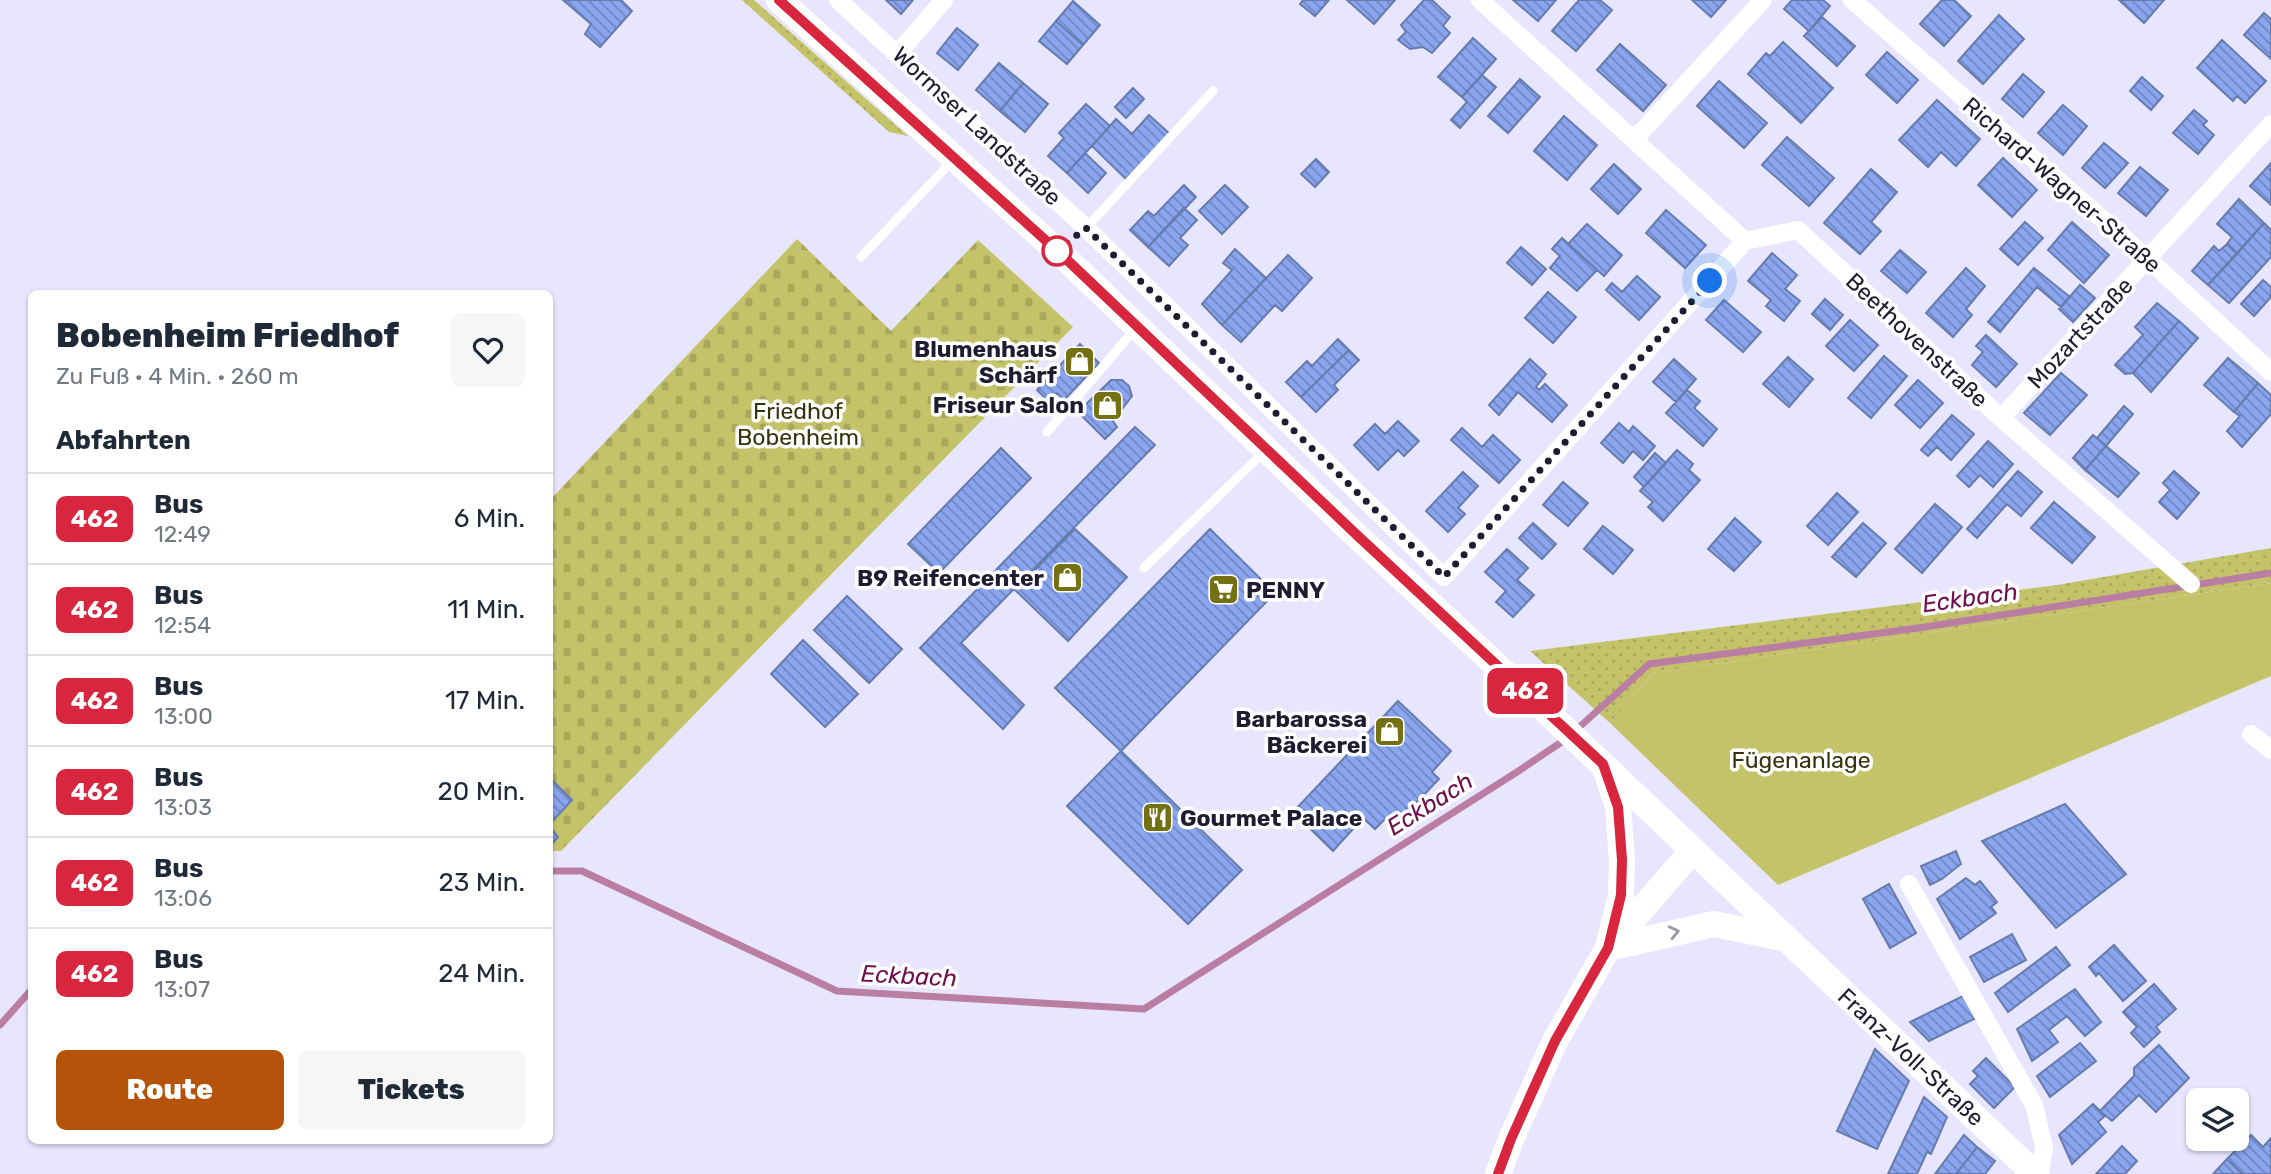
<!DOCTYPE html>
<html lang="de">
<meta charset="utf-8">
<style>
:root{--surface:#fff;--page:#f6f6f7;--text:#1f2937;--muted:#747a83;--line:#e0e1e3;--accent:#b45309}
body{margin:0;font-family:Rubik,sans-serif;background:var(--page);color:var(--text);height:100vh;display:flex;flex-direction:column;font-size:26px;white-space:nowrap}
*{box-sizing:border-box;margin:0}
p{font-size:23px;color:var(--muted)}
.icon{flex:none;width:38px;height:38px;fill:none;stroke:currentColor;stroke-width:2;stroke-linecap:round;stroke-linejoin:round}
.map{position:relative;flex:1;overflow:hidden}
.details{position:absolute;left:28px;top:290px;width:525px;height:854px;display:flex;flex-direction:column;background:var(--surface);border-radius:10px;box-shadow:0 2px 5px #0004}
.details>*{flex:none}
.badge{padding:0 14px;border-radius:10px;font-size:24px;line-height:46px}
.controls{position:absolute;left:2186px;top:1088px;display:grid;gap:14px}
.controls a{display:grid;place-items:center;width:63px;height:63px;border-radius:10px;background:var(--surface);box-shadow:0 2px 5px #0004;font-size:35px}
.you{position:absolute;width:35px;height:35px;margin:-18px;border:5px solid #fff;border-radius:50%;background:#1a73e8;box-shadow:0 0 0 10px #1a73e833}
.map>.badge{position:absolute;translate:-50% -50%;box-shadow:0 0 0 4px #fff}
h2{padding:0 28px;font-size:26px;line-height:63px}
.round{display:grid;place-items:center;flex:none;width:74px;height:74px;border-radius:10px;background:var(--page)}
.headline{display:flex;align-items:center;justify-content:space-between;height:119px;padding:0 28px}
h1{font-size:33px;font-weight:800;line-height:52px}
.action{display:flex;gap:14px;margin-top:auto;padding:14px 28px}
.action a{flex:1;height:80px;border-radius:10px;background:var(--accent);color:#fff;font-size:28px;font-weight:800;line-height:80px;text-align:center}
.action a+a{background:var(--page);color:var(--text)}
ul{padding:0;list-style:none}
li{display:flex;align-items:center;gap:21px;height:91px;padding:0 28px;border-top:2px solid var(--line)}
li div{flex:1}
li b{display:block;font-size:26px}
li em{font-style:normal}
li .badge{min-width:77px;font-weight:700;text-align:center}
.map>svg:first-child{display:block}
</style>
<div class="map">
<svg width="2271" height="1174" viewBox="0 0 2271 1174">
<defs>
<pattern id="grass-dots" width="8" height="8" patternUnits="userSpaceOnUse" patternTransform="scale(1.75)"><rect width="8" height="8" fill="#c5c36a"/><path d="M2 2h.1M6 6h.1" fill="none" stroke="#a9a75c" stroke-width="1.8" stroke-linecap="round"/></pattern>
<pattern id="cemetery-stones" width="16" height="16" patternUnits="userSpaceOnUse" patternTransform="scale(1.75)"><rect width="16" height="16" fill="#c5c36a"/><path d="M2 7V4a2 2 0 0 1 4 0v3zM10 15v-3a2 2 0 0 1 4 0v3z" fill="#a9a75c"/></pattern>
<pattern id="building-back-hatch" width="6" height="6" patternUnits="userSpaceOnUse" patternTransform="scale(1.75)"><rect width="6" height="6" fill="#8aa6f0"/><path d="M-1 5l2 2M0 0l6 6M5-1l2 2" fill="none" stroke="#7086c3"/></pattern>
</defs>
<rect width="100%" height="100%" fill="#e7e6fe"/>
<path fill="url(#grass-dots)" d="M 742,0 L 754,0 L 908,136 L 889,132 Z
M 2271,548 L 2271,583 L 1653,673 L 1610,723 L 1530,651 L 2057,585 Z"/>
<path fill="url(#cemetery-stones)" d="M 797,239 L 891,331 L 978,240 L 1073,327 L 561,851 L 550,851 L 550,500 Z"/>
<path fill="#c5c36a" d="M 2271,583 L 2271,676 L 1778,885 L 1610,723 L 1653,673 Z"/>
<g fill="none" stroke-linecap="round" stroke-linejoin="round">
<path stroke="#ba7ea3" stroke-width="7" d="M 1575,731 L 1649,664 L 1918,628 L 2271,573
M 550,871 L 582,871 L 837,991 L 1144,1009 L 1517,772 L 1566,739
M 0,1025 L 32,989"/>
</g>
<path fill="url(#building-back-hatch)" stroke="#687bad" stroke-width="2" d="M 563,0 L 621,0 L 632,11 L 600,47 L 585,34 L 591,24 Z
M 886,0 L 913,0 L 901,14 Z
M 1303,0 L 1329,0 L 1315,16 L 1300,4 Z
M 1347,0 L 1395,0 L 1374,24 Z
M 1424,0 L 1432,0 L 1450,17 L 1443,26 L 1450,33 L 1432,53 L 1423,47 L 1410,49 L 1398,40 L 1406,32 L 1401,25 Z
M 1513,0 L 1556,0 L 1538,21 Z
M 1579,0 L 1600,0 L 1612,10 L 1576,51 L 1552,31 Z
M 1692,0 L 1726,0 L 1711,17 Z
M 1792,0 L 1823,0 L 1830,6 L 1809,31 L 1784,9 Z
M 1942,0 L 1954,0 L 1971,16 L 1944,46 L 1920,24 Z
M 2119,0 L 2164,0 L 2144,23 Z
M 1073,1 L 1100,25 L 1083,45 L 1056,21 Z
M 2264,13 L 2271,19 L 2271,59 L 2244,35 Z
M 1999,15 L 2024,39 L 1983,84 L 1958,61 Z
M 1822,17 L 1855,46 L 1837,66 L 1804,36 Z
M 1056,21 L 1083,45 L 1067,64 L 1039,41 Z
M 957,28 L 978,45 L 958,70 L 937,53 Z
M 1473,38 L 1496,59 L 1462,97 L 1438,77 Z
M 2222,40 L 2266,81 L 2245,103 L 2237,96 L 2233,101 L 2197,68 Z
M 1783,42 L 1833,88 L 1801,123 L 1748,74 L 1766,53 L 1770,56 Z
M 1620,44 L 1666,85 L 1643,111 L 1597,70 Z
M 1887,52 L 1918,80 L 1897,103 L 1866,75 Z
M 999,63 L 1023,83 L 1000,111 L 976,90 Z
M 2023,74 L 2044,92 L 2023,117 L 2002,99 Z
M 1482,75 L 1496,87 L 1460,128 L 1451,120 L 1467,102 L 1462,97 Z
M 2142,77 L 2163,96 L 2151,110 L 2130,91 Z
M 1520,79 L 1540,97 L 1508,133 L 1488,116 Z
M 1719,81 L 1767,123 L 1744,148 L 1697,106 Z
M 1023,83 L 1048,104 L 1025,132 L 1000,111 Z
M 1133,88 L 1144,99 L 1126,118 L 1115,107 Z
M 1937,100 L 1980,139 L 1956,166 L 1941,152 L 1928,167 L 1899,140 Z
M 1086,104 L 1110,126 L 1067,173 L 1048,156 L 1064,138 L 1059,133 Z
M 2063,105 L 2087,126 L 2063,155 L 2038,133 Z
M 2194,110 L 2207,121 L 2203,125 L 2214,135 L 2198,154 L 2173,133 Z
M 1149,115 L 1170,134 L 1126,179 L 1092,146 L 1116,119 L 1132,134 Z
M 1564,116 L 1597,145 L 1567,180 L 1534,151 Z
M 1787,137 L 1834,178 L 1809,206 L 1762,165 Z
M 2104,143 L 2128,163 L 2105,188 L 2082,168 Z
M 1085,153 L 1106,173 L 1088,193 L 1067,173 Z
M 2003,158 L 2037,190 L 2012,217 L 1978,185 Z
M 1316,159 L 1329,172 L 1315,187 L 1301,174 Z
M 2271,163 L 2271,205 L 2250,186 Z
M 1614,164 L 1641,189 L 1618,214 L 1591,189 Z
M 2140,167 L 2168,190 L 2146,216 L 2118,193 Z
M 1871,169 L 1897,192 L 1871,222 L 1881,231 L 1860,254 L 1824,223 Z
M 1184,185 L 1196,197 L 1148,247 L 1130,230 L 1148,211 L 1154,216 Z
M 1225,185 L 1248,207 L 1222,234 L 1199,211 Z
M 2239,199 L 2264,223 L 2237,254 L 2227,244 L 2232,237 L 2217,224 Z
M 1184,208 L 1197,220 L 1180,238 L 1188,245 L 1169,266 L 1148,247 Z
M 1666,210 L 1706,245 L 1685,268 L 1646,233 Z
M 2025,222 L 2043,238 L 2018,265 L 2000,249 Z
M 2072,222 L 2109,255 L 2084,283 L 2048,250 Z
M 2264,223 L 2271,230 L 2271,257 L 2229,303 L 2208,285 Z
M 1587,224 L 1622,255 L 1604,276 L 1568,244 Z
M 1562,238 L 1597,270 L 1577,291 L 1550,268 L 1560,256 L 1552,249 Z
M 2227,244 L 2237,254 L 2208,285 L 2192,271 L 2214,246 L 2219,251 Z
M 1521,247 L 1546,269 L 1532,285 L 1507,263 Z
M 1235,249 L 1266,278 L 1222,325 L 1202,304 L 1232,270 L 1223,263 Z
M 1900,250 L 1926,272 L 1907,293 L 1881,271 Z
M 1772,253 L 1797,275 L 1785,289 L 1800,301 L 1784,321 L 1766,306 L 1771,300 L 1748,281 Z
M 1288,255 L 1312,278 L 1282,311 L 1275,305 L 1241,342 L 1222,325 Z
M 1966,268 L 1985,286 L 1966,309 L 1972,315 L 1953,337 L 1926,313 Z
M 2034,268 L 2070,297 L 2061,307 L 2037,287 L 2000,332 L 1988,322 Z
M 1637,276 L 1660,297 L 1639,320 L 1606,290 L 1612,283 L 1622,292 Z
M 2263,280 L 2271,287 L 2271,297 L 2254,316 L 2241,304 Z
M 2080,285 L 2095,298 L 2073,322 L 2059,309 Z
M 1548,292 L 1576,317 L 1553,343 L 1525,318 Z
M 1825,299 L 1843,315 L 1830,330 L 1812,314 Z
M 1724,300 L 1761,332 L 1743,352 L 1706,320 Z
M 2157,303 L 2179,321 L 2133,373 L 2125,374 L 2115,365 L 2143,335 L 2135,327 Z
M 1850,320 L 1878,345 L 1854,371 L 1826,346 Z
M 2179,321 L 2198,338 L 2151,392 L 2133,373 Z
M 1986,335 L 2017,364 L 1996,387 L 1972,365 L 1983,352 L 1976,346 Z
M 1338,339 L 1349,350 L 1301,397 L 1286,382 L 1307,361 L 1312,366 Z
M 1080,344 L 1099,363 L 1064,400 L 1057,393 L 1048,401 L 1037,390 Z
M 1349,350 L 1359,360 L 1334,385 L 1338,390 L 1316,412 L 1301,397 Z
M 1884,356 L 1907,376 L 1871,418 L 1848,398 Z
M 1788,357 L 1813,379 L 1789,407 L 1763,384 Z
M 2228,358 L 2258,383 L 2234,412 L 2204,385 Z
M 1530,359 L 1546,374 L 1536,387 L 1539,390 L 1545,384 L 1567,405 L 1552,422 L 1518,392 L 1499,415 L 1489,405 Z
M 1674,359 L 1696,379 L 1676,402 L 1653,382 Z
M 2061,373 L 2087,395 L 2050,435 L 2024,413 Z
M 1111,380 L 1122,380 L 1129,386 L 1132,396 L 1113,421 L 1117,427 L 1105,439 L 1078,412 Z
M 1918,380 L 1943,403 L 1920,428 L 1895,405 Z
M 2258,383 L 2271,395 L 2271,414 L 2242,447 L 2227,431 L 2240,416 L 2234,412 Z
M 1687,390 L 1700,401 L 1694,408 L 1717,429 L 1703,446 L 1666,413 Z
M 2124,406 L 2133,414 L 2106,446 L 2097,438 Z
M 1952,415 L 1974,434 L 1951,460 L 1937,447 L 1928,456 L 1921,450 Z
M 1398,421 L 1419,441 L 1404,456 L 1398,450 L 1378,470 L 1354,445 L 1375,424 L 1385,434 Z
M 1619,423 L 1629,432 L 1633,426 L 1655,446 L 1643,460 L 1633,451 L 1623,463 L 1601,443 Z
M 1135,427 L 1155,445 L 961,643 L 1024,705 L 1003,729 L 920,648 Z
M 1462,428 L 1482,447 L 1493,435 L 1520,460 L 1499,483 L 1451,440 Z
M 2093,435 L 2106,446 L 2085,470 L 2073,458 Z
M 1988,441 L 2013,464 L 1993,487 L 1980,475 L 1969,487 L 1957,476 Z
M 2106,446 L 2139,473 L 2118,497 L 2085,470 Z
M 1001,448 L 1031,478 L 939,573 L 908,544 Z
M 1677,450 L 1693,464 L 1689,470 L 1700,480 L 1663,521 L 1648,507 L 1653,502 L 1640,491 Z
M 1655,453 L 1666,463 L 1644,487 L 1634,477 Z
M 2018,471 L 2042,492 L 2021,516 L 2007,504 L 1977,538 L 1967,529 Z
M 2174,471 L 2199,493 L 2177,519 L 2159,502 L 2170,490 L 2163,483 Z
M 1463,472 L 1478,486 L 1458,508 L 1465,514 L 1448,532 L 1426,511 Z
M 1563,482 L 1588,503 L 1568,526 L 1543,505 Z
M 1837,493 L 1858,512 L 1828,545 L 1807,526 Z
M 2054,502 L 2095,537 L 2072,563 L 2031,528 Z
M 1935,504 L 1962,527 L 1922,573 L 1895,549 Z
M 1735,518 L 1761,542 L 1734,571 L 1708,549 Z
M 1533,523 L 1556,544 L 1542,559 L 1519,538 Z
M 1863,523 L 1886,543 L 1856,577 L 1832,557 Z
M 1603,526 L 1633,550 L 1613,574 L 1584,549 Z
M 1075,529 L 1127,577 L 1068,641 L 1015,590 Z
M 1210,529 L 1275,593 L 1121,751 L 1055,688 Z
M 1507,549 L 1528,568 L 1517,580 L 1534,595 L 1513,617 L 1496,602 L 1506,591 L 1485,572 Z
M 847,596 L 902,649 L 869,683 L 814,630 Z
M 803,640 L 858,694 L 825,727 L 771,674 Z
M 1398,701 L 1451,751 L 1432,772 L 1439,779 L 1394,826 L 1386,818 L 1375,829 L 1363,818 L 1333,851 L 1293,812 Z
M 1121,751 L 1242,870 L 1188,924 L 1067,806 Z
M 550,778 L 572,800 L 550,824 Z
M 2065,804 L 2126,874 L 2056,928 L 1982,841 Z
M 550,828 L 558,837 L 550,846 Z
M 1956,851 L 1961,864 L 1942,879 L 1930,885 L 1921,866 Z
M 1966,878 L 1975,885 L 1980,881 L 1997,902 L 1991,907 L 1996,913 L 1960,939 L 1937,899 Z
M 1889,884 L 1916,933 L 1890,948 L 1863,899 Z
M 2012,934 L 2026,960 L 1984,982 L 1970,957 Z
M 2114,945 L 2146,981 L 2123,1001 L 2099,973 L 2096,976 L 2089,967 Z
M 2056,947 L 2070,965 L 2008,1012 L 1995,993 Z
M 2154,984 L 2176,1009 L 2156,1027 L 2160,1032 L 2144,1047 L 2131,1033 L 2137,1027 L 2123,1012 Z
M 2075,989 L 2101,1022 L 2085,1036 L 2067,1016 L 2049,1030 L 2058,1042 L 2032,1061 L 2017,1029 Z
M 1963,996 L 1976,1018 L 1929,1041 L 1910,1022 Z
M 2080,1043 L 2096,1061 L 2050,1097 L 2037,1076 Z
M 2159,1045 L 2189,1078 L 2156,1112 L 2139,1095 L 2112,1121 L 2100,1111 L 2134,1076 L 2134,1068 Z
M 1875,1049 L 1909,1081 L 1877,1149 L 1837,1131 Z
M 1986,1058 L 2015,1087 L 1994,1108 L 1970,1084 L 1978,1076 L 1973,1071 Z
M 1924,1097 L 1947,1117 L 1931,1154 L 1927,1152 L 1917,1174 L 1888,1174 Z
M 2093,1104 L 2105,1116 L 2098,1122 L 2106,1132 L 2072,1164 L 2059,1135 Z
M 1964,1135 L 1977,1147 L 1956,1174 L 1935,1174 Z
M 2251,1135 L 2263,1147 L 2271,1138 L 2271,1174 L 2242,1174 L 2227,1159 Z
M 2122,1146 L 2137,1161 L 2125,1174 L 2096,1174 Z
M 1977,1147 L 1995,1161 L 1985,1174 L 1956,1174 Z
M 2227,1159 L 2242,1174 L 2213,1174 Z"/>
<g fill="none" stroke-linecap="round" stroke-linejoin="round">
<path stroke="#fff" stroke-width="9" d="M 1086,228 L 1213,91
M 861,257 L 954,159
M 1047,432 L 1136,328
M 1144,568 L 1265,451"/>
<path stroke="#fff" stroke-width="18" d="M 838,0 L 1086,228 L 1444,577 L 1745,241
M 1480,0 L 1745,241 L 1798,230 L 2001,418 L 2191,584
M 1852,0 L 2148,259 L 2271,372
M 898,53 L 944,0
M 1634,140 L 1763,0
M 2001,418 L 2271,124
M 2251,734 L 2271,750
M 1909,884 L 2034,1105 L 2044,1147 L 2040,1174"/>
<path stroke="#fff" stroke-width="26" d="M 779,0 L 1063,256 L 1358,537 L 1549,714 L 2035,1174
M 1605,768 L 1618,807 L 1622,860 L 1621,895 L 1609,943
M 1608,948 L 1714,924 L 1787,939
M 1498,1174 L 1511,1139 L 1555,1041 L 1608,948 L 1693,850"/>
</g>
<defs><path id="oneway-chevron" d="M-2-3.5L2.5 0L-2 3.5" fill="none" stroke-width="1.6" stroke-linecap="round" stroke-linejoin="round" transform="scale(1.75)"/></defs>
<use stroke="#9a99a2" href="#oneway-chevron" transform="translate(1674 932) rotate(-13)"/>
<g fill="none" stroke-linecap="round" stroke-linejoin="round">
<defs>
<path id="line" d="M 779,0 L 1063,256 L 1359,537 L 1603,764 L 1618,807 L 1622,860 L 1621,895 L 1608,948 L 1555,1041 L 1511,1139 L 1498,1174"/>
</defs>
<use href="#line" stroke="#fff" stroke-width="16"/>
<use href="#line" stroke="#d7263d" stroke-width="10"/>
<path stroke="#1e1c31" stroke-width="7" stroke-dasharray="0 12.6" d="M 1057,251 L 1086,228 L 1444,577 L 1710,281"/>
</g>
<defs>
<symbol id="shop-square" viewBox="-11 -11 22 22"><rect x="-9" y="-9" width="18" height="18" rx="4" fill="#747114" stroke="#fff"/><path d="M-5-2.5h2.3a2.7 3.5 0 0 1 5.4 0H5L5.5 6h-11ZM-1.5-2.5h3a1.5 2.3 0 0 0-3 0Z" fill="#fff"/></symbol>
<symbol id="supermarket-square" viewBox="-11 -11 22 22"><rect x="-9" y="-9" width="18" height="18" rx="4" fill="#747114" stroke="#fff"/><path d="M-6-5.5h2.5l.6 2H6L4.5 2H-2.5L-4.4-4H-6ZM-1.5 3.2a1.3 1.3 0 1 0 .1 0ZM3 3.2a1.3 1.3 0 1 0 .1 0Z" fill="#fff"/></symbol>
<symbol id="restaurant-square" viewBox="-11 -11 22 22"><rect x="-9" y="-9" width="18" height="18" rx="4" fill="#747114" stroke="#fff"/><path d="M-5-6h1v4h1v-4h1v4h1v-4h1v5L-1.5 .5V6h-2V.5L-5-1ZM5-6V6H3V1.5H1.5Q1.5-4 5-6Z" fill="#fff"/></symbol>
</defs>
<g fill-rule="evenodd">
<use href="#shop-square" x="1062" y="344" width="35" height="35"/>
<use href="#shop-square" x="1090" y="388" width="35" height="35"/>
<use href="#shop-square" x="1050" y="560" width="35" height="35"/>
<use href="#supermarket-square" x="1206" y="572" width="35" height="35"/>
<use href="#shop-square" x="1372" y="714" width="35" height="35"/>
<use href="#restaurant-square" x="1140" y="800" width="35" height="35"/>
</g>
<circle fill="#fff" stroke="#d7263d" stroke-width="3.5" cx="1057" cy="251" r="14"/>
<g text-anchor="middle" stroke-width="7" stroke-linejoin="round" paint-order="stroke">
<g font-size="23" fill="#1e1c31" stroke="#fff">
<text transform="translate(977 126) rotate(43)" y="8">Wormser Landstraße</text>
<text transform="translate(2062 185) rotate(41)" y="8">Richard-Wagner-Straße</text>
<text transform="translate(2080 333) rotate(-47)" y="8">Mozartstraße</text>
<text transform="translate(1917 340) rotate(43)" y="8">Beethovenstraße</text>
<text transform="translate(1911 1057) rotate(43)" y="8">Franz-Voll-Straße</text>
</g>
<g font-size="23" font-weight="bold" fill="#1e1c31" stroke="#fff" text-anchor="end">
<text x="1057" y="357">Blumenhaus<tspan x="1057" dy="26">Schärf</tspan></text>
<text x="1084" y="413">Friseur Salon</text>
<text x="1044" y="586">B9 Reifencenter</text>
<text x="1246" y="598" text-anchor="start">PENNY</text>
<text x="1367" y="727">Barbarossa<tspan x="1367" dy="26">Bäckerei</tspan></text>
<text x="1180" y="826" text-anchor="start">Gourmet Palace</text>
</g>
<g font-size="23" fill="#34330c" stroke="#fff">
<text x="798" y="419">Friedhof<tspan x="798" dy="26">Bobenheim</tspan></text>
<text x="1801" y="768">Fügenanlage</text>
</g>
<g font-size="24" font-style="italic" fill="#6f0e4d" stroke="#fff">
<text transform="translate(1970 598) rotate(-8)" y="8">Eckbach</text>
<text transform="translate(1430 804) rotate(-32)" y="8">Eckbach</text>
<text transform="translate(909 976) rotate(3)" y="8">Eckbach</text>
</g>
</g>
</svg>
<div class="controls">
<a><svg class="icon" aria-label="layers" viewBox="0 0 24 24"><path d="M12 4l9 5-9 5-9-5zM3 14l9 5 9-5"/></svg></a>
</div>
<div class="you" style="left:1710px;top:281px"></div>
<b class="badge" style="left:1525px;top:691px;background:#d7263d;color:#fff">462</b>
<section class="details">
<div class="headline"><div><h1>Bobenheim Friedhof</h1><p>Zu Fuß · 4 Min. · 260 m</p></div><a class="round"><svg class="icon" aria-label="heart" viewBox="0 0 24 24"><path d="M12 20l-8-8c-3-5 5-10 8-4 3-6 11-1 8 4z"/></svg></a></div>
<h2>Abfahrten</h2>
<ul>
<li><span class="badge" style="background:#d7263d;color:#fff">462</span><div><b>Bus</b><p>12:49</p></div><em>6 Min.</em></li>
<li><span class="badge" style="background:#d7263d;color:#fff">462</span><div><b>Bus</b><p>12:54</p></div><em>11 Min.</em></li>
<li><span class="badge" style="background:#d7263d;color:#fff">462</span><div><b>Bus</b><p>13:00</p></div><em>17 Min.</em></li>
<li><span class="badge" style="background:#d7263d;color:#fff">462</span><div><b>Bus</b><p>13:03</p></div><em>20 Min.</em></li>
<li><span class="badge" style="background:#d7263d;color:#fff">462</span><div><b>Bus</b><p>13:06</p></div><em>23 Min.</em></li>
<li><span class="badge" style="background:#d7263d;color:#fff">462</span><div><b>Bus</b><p>13:07</p></div><em>24 Min.</em></li>
</ul>
<div class="action"><a>Route</a><a>Tickets</a></div>
</section>
</div>
